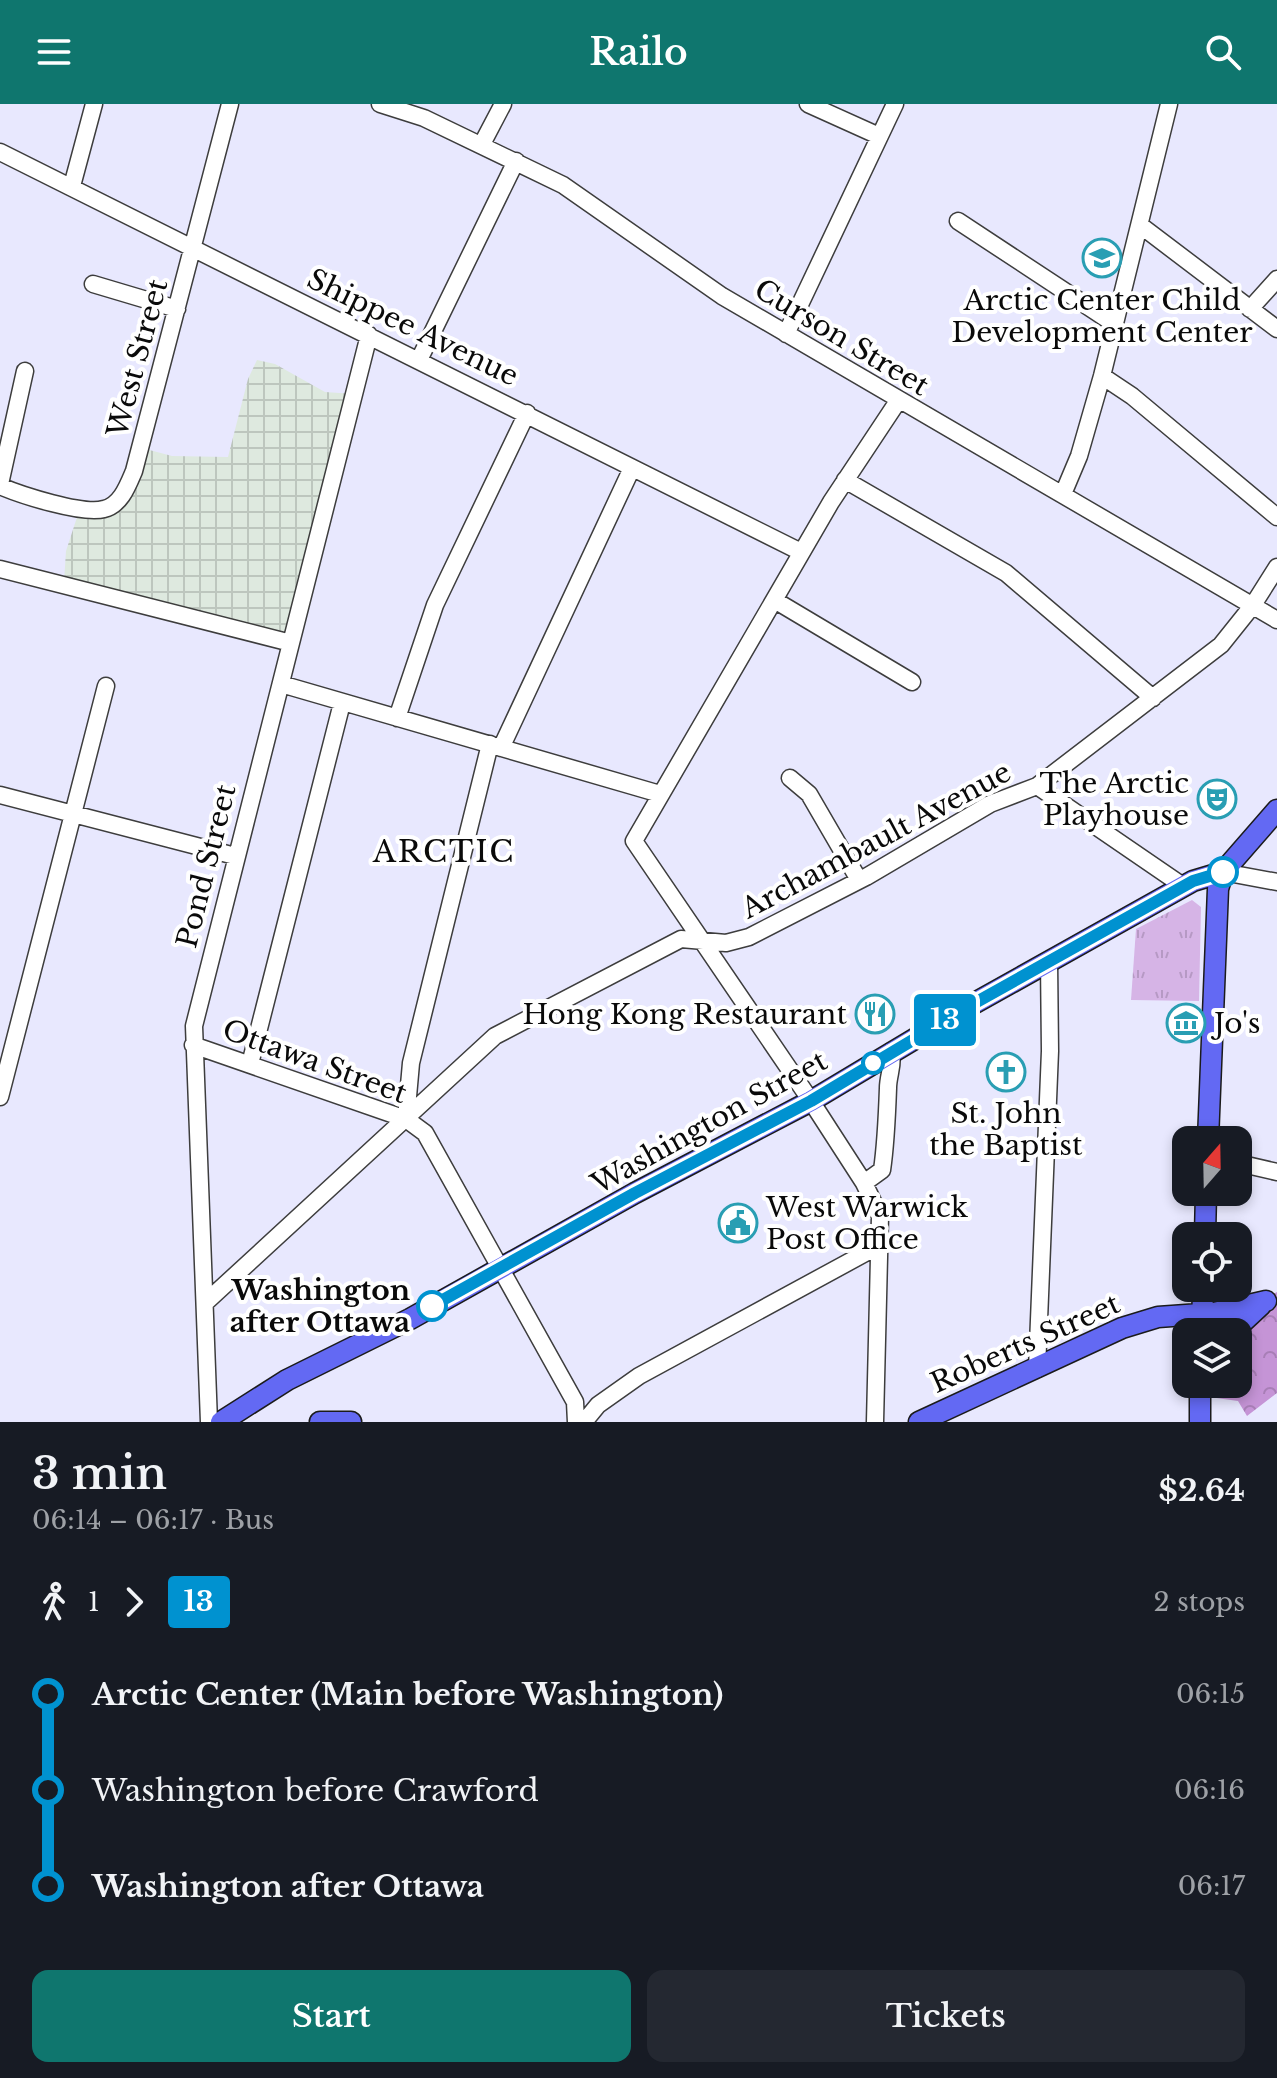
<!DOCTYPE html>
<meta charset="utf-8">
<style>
:root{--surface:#171b24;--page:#242831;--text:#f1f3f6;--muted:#9ea1a6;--accent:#0f766e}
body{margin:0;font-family:"Libre Baskerville",serif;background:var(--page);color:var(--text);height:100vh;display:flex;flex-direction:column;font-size:30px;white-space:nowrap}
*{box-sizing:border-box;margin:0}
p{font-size:26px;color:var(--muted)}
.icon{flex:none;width:44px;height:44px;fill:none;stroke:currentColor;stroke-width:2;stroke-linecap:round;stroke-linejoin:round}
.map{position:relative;height:1318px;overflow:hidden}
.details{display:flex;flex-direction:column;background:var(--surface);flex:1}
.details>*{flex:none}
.badge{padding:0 16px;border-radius:6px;font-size:28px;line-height:52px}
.needle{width:52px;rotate:20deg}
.fabs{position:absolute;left:1172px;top:1022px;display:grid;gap:16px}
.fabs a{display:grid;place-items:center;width:80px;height:80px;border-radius:16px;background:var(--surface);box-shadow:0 4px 12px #0003;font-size:40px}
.map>.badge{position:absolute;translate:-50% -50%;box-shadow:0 0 0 4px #fff}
.legs{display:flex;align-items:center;gap:12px;height:88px;padding:0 32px;font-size:26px}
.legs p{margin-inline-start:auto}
.summary{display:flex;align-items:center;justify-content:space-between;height:136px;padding:0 32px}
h1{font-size:44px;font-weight:600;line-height:60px}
.primary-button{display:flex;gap:16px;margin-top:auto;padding:16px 32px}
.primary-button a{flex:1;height:92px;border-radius:16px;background:var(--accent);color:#fff;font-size:32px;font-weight:600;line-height:92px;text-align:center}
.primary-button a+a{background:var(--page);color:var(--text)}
ul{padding:0 32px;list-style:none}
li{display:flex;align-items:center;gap:28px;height:96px;font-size:30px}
li i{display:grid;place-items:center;width:12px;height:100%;margin:0 10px;background:currentColor}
li i::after{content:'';width:20px;height:20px;margin:-10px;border:6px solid;border-radius:50%;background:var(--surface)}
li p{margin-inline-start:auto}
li:first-child i{background:linear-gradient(#0000 50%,currentColor 0)}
li:last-child i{background:linear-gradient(currentColor 50%,#0000 0)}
header{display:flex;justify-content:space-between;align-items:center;height:104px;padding:0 32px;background:var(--accent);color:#fff;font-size:36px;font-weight:600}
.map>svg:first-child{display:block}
</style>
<header><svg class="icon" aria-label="menu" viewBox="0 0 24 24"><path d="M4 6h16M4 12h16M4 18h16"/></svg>Railo<svg class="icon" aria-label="search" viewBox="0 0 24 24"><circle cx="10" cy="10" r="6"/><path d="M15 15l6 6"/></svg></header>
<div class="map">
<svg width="1277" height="1318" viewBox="0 0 1277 1318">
<defs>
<pattern id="industrial-grid" width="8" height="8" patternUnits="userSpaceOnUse" patternTransform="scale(2)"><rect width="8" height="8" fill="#dee9df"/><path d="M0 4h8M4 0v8" fill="none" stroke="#bdc6be"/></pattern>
<pattern id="forest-crowns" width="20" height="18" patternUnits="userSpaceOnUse" patternTransform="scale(2)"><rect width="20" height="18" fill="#c594d6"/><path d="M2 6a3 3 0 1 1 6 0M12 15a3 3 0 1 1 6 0" fill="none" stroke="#a87eb6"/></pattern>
<pattern id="park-tufts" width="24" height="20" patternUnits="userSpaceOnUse" patternTransform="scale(2)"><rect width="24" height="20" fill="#d6b4e6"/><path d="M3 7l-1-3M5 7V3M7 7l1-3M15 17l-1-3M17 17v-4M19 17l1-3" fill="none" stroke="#b699c4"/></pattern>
</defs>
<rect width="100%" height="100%" fill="#e8e8fe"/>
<path fill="url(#industrial-grid)" d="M 257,256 L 275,260 L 325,288 L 354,290 L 293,536 L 64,478 L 66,447 L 80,404 L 112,402 L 142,344 L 172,352 L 228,353 L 248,275 Z"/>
<path fill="url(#forest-crowns)" d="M 1203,1184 L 1236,1184 L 1262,1196 L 1277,1188 L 1277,1289 L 1247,1312 L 1238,1297 L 1202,1292 L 1202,1280 L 1238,1280 L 1238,1228 L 1203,1228 Z"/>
<path fill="url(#park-tufts)" d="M 1192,796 L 1201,803 L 1199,897 L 1131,896 L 1136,825 Z"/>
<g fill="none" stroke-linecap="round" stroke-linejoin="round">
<defs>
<path id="minor" d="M 380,0 L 424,14 L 563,81 L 722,192 L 1277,516
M 808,0 L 879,32
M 482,40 L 503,0
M 0,48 L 801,448
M 72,82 L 94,0
M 958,117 L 1113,219
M 1140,121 L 1277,225
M 93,180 L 177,205
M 1250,205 L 1277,175
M 786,230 L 895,0
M 419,256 L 516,57
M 1102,272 L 1132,292 L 1277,413
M 845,376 L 1006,469 L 1153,594
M 0,380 L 25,267
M 0,382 C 21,391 83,411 104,405 C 121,401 128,381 134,367 L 230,0
M 1063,390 L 1079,352 L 1102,272 L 1169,0
M 0,465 L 291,539
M 776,497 L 912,578
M 281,580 L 660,690
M 397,614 L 435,501 L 527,309
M 501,644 L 632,364
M 790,674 L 809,690 L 859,776
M 1037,682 L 1183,782
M 0,691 L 235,752
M 1223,768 L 1277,778
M 193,941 L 406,1015 L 425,1029 L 575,1298 L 576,1318
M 250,960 L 342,599
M 0,993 L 106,582
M 406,1015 L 411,959 L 490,640
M 1238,1059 L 1277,1068
M 864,1079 L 882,1066 C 886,1039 887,1012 888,984 C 888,971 894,961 891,947
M 205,1199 L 495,932 L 681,835 L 726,839 L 749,833 L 866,773 L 990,700 L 1037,682 L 1221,541 L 1253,501 L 1277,463
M 1037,1265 L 1050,947 L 1049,857
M 209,1318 L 194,922 L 369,231
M 584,1318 L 598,1301 L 639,1272 L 880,1141
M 875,1318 L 880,1112 L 864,1079 L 811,997 L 634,737 L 831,398 L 898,297"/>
<path id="major" d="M 1208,1036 L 1218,785 L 1223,768 L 1277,706
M 1205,1132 L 1206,1088
M 1202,1228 L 1203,1184
M 1232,1228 L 1261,1201
M 221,1318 L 287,1276 L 410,1215 L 635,1089 L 811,997 L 973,900 L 1193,777 L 1223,768
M 320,1318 L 351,1318
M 919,1318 L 1122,1224 L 1158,1213 L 1214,1209 L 1266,1197
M 1200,1318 L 1200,1280"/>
</defs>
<use href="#minor" stroke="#3d3d3d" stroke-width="19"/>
<use href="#major" stroke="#1b1b1b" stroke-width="23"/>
<use href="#minor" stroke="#fff" stroke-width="16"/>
<use href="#major" stroke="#6369f3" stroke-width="20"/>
</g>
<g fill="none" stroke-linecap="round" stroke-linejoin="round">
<defs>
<path id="line-1" d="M 432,1202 L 635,1089 L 811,997 L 973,900 L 1193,777 L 1223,768"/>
</defs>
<use href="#line-1" stroke="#fff" stroke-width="18"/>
<use href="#line-1" stroke="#0092d0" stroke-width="12"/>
</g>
<defs>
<symbol id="school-ring" viewBox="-11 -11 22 22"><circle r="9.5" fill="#fff" stroke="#299eb3" stroke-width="1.5"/><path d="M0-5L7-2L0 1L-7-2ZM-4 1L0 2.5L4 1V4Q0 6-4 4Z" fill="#299eb3"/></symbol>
<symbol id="theatre-ring" viewBox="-11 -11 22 22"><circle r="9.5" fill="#fff" stroke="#299eb3" stroke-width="1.5"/><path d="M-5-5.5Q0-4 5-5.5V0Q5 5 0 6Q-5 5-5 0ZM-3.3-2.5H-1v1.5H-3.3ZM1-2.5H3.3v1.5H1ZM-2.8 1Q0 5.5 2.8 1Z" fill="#299eb3"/></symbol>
<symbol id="restaurant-ring" viewBox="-11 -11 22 22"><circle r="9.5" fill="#fff" stroke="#299eb3" stroke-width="1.5"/><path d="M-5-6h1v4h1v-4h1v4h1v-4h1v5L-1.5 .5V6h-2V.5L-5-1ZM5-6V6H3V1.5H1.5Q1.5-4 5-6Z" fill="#299eb3"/></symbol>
<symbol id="museum-ring" viewBox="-11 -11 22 22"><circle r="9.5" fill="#fff" stroke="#299eb3" stroke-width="1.5"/><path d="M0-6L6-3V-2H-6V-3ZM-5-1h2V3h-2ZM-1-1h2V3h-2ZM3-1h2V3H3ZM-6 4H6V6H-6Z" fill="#299eb3"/></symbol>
<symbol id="church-ring" viewBox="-11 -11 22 22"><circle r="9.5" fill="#fff" stroke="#299eb3" stroke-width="1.5"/><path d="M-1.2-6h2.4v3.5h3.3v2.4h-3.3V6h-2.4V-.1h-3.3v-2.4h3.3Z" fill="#299eb3"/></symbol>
<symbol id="civic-ring" viewBox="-11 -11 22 22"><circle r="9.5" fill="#fff" stroke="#299eb3" stroke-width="1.5"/><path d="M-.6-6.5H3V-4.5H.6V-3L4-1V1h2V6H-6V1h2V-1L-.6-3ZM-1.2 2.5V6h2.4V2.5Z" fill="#299eb3"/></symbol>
</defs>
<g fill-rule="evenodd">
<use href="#school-ring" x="1080" y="132" width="44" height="44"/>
<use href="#theatre-ring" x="1195" y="673" width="44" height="44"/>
<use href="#restaurant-ring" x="853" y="888" width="44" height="44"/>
<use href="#museum-ring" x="1164" y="897" width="44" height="44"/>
<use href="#church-ring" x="984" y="946" width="44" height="44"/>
<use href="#civic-ring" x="716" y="1097" width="44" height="44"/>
</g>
<g fill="#fff" stroke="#0092d0" stroke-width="4">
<circle cx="1223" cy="768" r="14"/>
<circle cx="873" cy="959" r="10"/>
<circle cx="432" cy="1202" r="14"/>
</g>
<g text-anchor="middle" stroke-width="8" stroke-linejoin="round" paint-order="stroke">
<g font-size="28" fill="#0a0a0a" stroke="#fff">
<text x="1102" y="206">Arctic Center Child<tspan x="1102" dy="32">Development Center</tspan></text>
<text x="1189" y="689" text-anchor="end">The Arctic<tspan x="1189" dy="32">Playhouse</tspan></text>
<text x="847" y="920" text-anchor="end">Hong Kong Restaurant</text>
<text x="1214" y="929" text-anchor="start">Jo's</text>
<text x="1006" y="1019">St. John<tspan x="1006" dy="32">the Baptist</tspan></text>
<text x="766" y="1113" text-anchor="start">West Warwick<tspan x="766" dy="32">Post Office</tspan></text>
</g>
<g font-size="28" fill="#0a0a0a" stroke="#fff">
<text transform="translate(413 223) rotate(26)" y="10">Shippee Avenue</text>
<text transform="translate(842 233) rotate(31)" y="10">Curson Street</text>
<text transform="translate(137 254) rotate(-75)" y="10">West Street</text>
<text transform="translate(876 736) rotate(-28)" y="10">Archambault Avenue</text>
<text transform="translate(206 762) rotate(-76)" y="10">Pond Street</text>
<text transform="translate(315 957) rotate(20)" y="10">Ottawa Street</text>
<text transform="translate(709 1018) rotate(-29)" y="10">Washington Street</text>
<text transform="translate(1025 1239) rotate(-24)" y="10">Roberts Street</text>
</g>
<g font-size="28" font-weight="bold" fill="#0a0a0a" stroke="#fff" text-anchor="end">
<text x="410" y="1196">Washington<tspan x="410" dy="32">after Ottawa</tspan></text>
</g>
<g font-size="30" letter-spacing="2" fill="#0a0a0a" stroke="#fff">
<text x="444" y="758">ARCTIC</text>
</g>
</g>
</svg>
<div class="fabs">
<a><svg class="needle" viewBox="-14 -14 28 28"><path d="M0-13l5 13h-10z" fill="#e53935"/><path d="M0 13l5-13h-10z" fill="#9ea1a6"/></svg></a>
<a><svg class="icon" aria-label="locate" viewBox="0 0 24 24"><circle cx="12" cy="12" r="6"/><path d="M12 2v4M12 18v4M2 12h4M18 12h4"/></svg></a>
<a><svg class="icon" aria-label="layers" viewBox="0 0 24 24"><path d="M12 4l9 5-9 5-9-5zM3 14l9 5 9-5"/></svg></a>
</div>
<b class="badge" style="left:945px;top:916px;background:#0092d0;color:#fff">13</b>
</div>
<section class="details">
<div class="summary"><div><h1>3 min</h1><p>06:14 – 06:17 · Bus</p></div><b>$2.64</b></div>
<div class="legs"><svg class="icon" aria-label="walk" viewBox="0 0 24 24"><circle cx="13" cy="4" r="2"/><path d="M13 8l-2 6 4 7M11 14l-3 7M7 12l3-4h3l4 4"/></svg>1<svg class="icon" aria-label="forward" viewBox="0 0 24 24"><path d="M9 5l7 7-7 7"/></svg><b class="badge" style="background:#0092d0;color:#fff">13</b><p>2 stops</p></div>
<ul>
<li><i style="color:#0092d0"></i><b>Arctic Center (Main before Washington)</b><p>06:15</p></li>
<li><i style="color:#0092d0"></i><span>Washington before Crawford</span><p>06:16</p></li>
<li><i style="color:#0092d0"></i><b>Washington after Ottawa</b><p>06:17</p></li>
</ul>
<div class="primary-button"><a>Start</a><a>Tickets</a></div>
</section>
